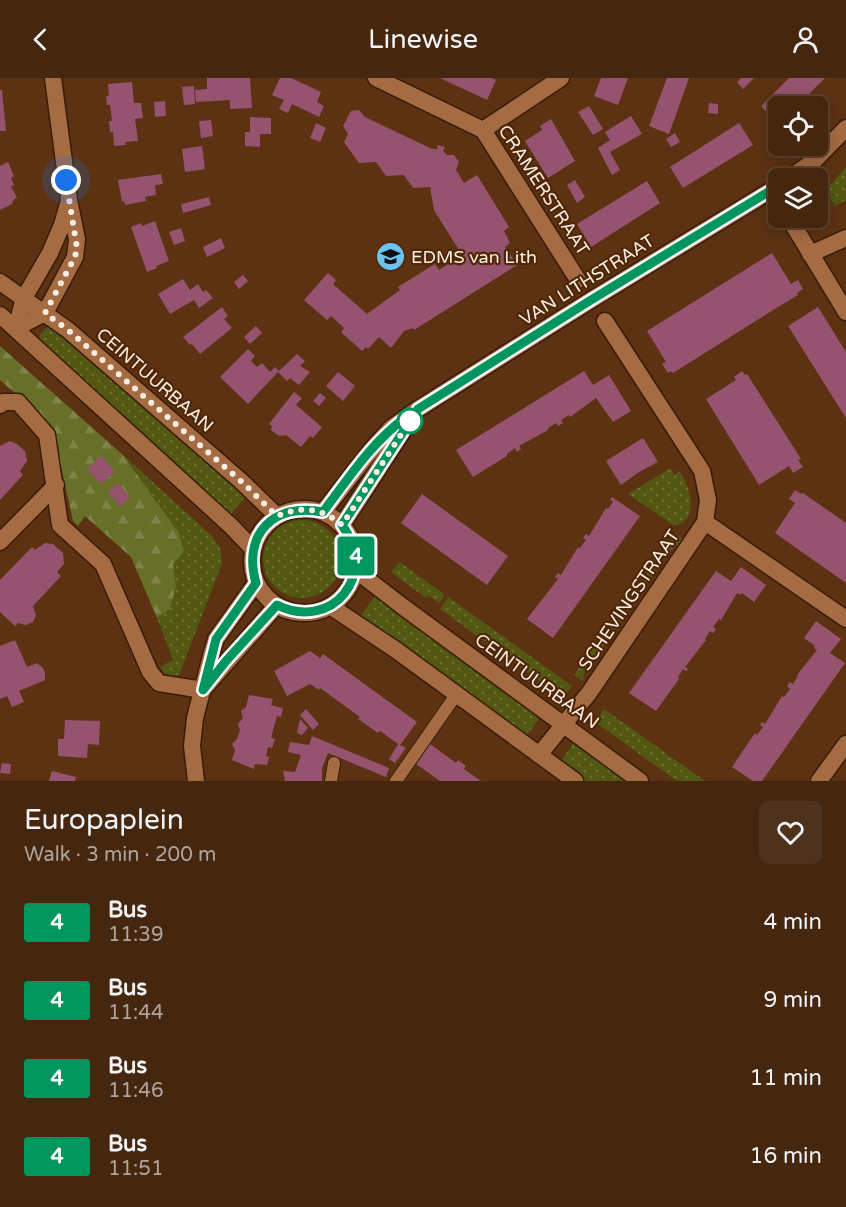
<!DOCTYPE html>
<meta charset="utf-8">
<style>
:root{--surface:#45260e;--page:#4f321c;--text:#f1f3f6;--muted:#b0a59e;--line:#5d432e}
body{margin:0;font-family:"Varela Round",sans-serif;background:var(--page);color:var(--text);height:100vh;display:flex;flex-direction:column;font-size:22px;white-space:nowrap}
*{box-sizing:border-box;margin:0}
p{font-size:20px;color:var(--muted)}
.icon{flex:none;width:33px;height:33px;fill:none;stroke:currentColor;stroke-width:2;stroke-linecap:round;stroke-linejoin:round}
.map{position:relative;height:703px;overflow:hidden}
.panel{display:flex;flex-direction:column;background:var(--surface);flex:1}
.panel>*{flex:none}
.badge{padding:0 12px;border-radius:4px;font-size:21px;line-height:39px}
.controls{position:absolute;left:768px;top:18px;display:grid;gap:12px}
.controls a{display:grid;place-items:center;width:60px;height:60px;border-radius:9px;background:var(--surface);box-shadow:0 3px 15px #0003,0 0 0 2px var(--line);font-size:30px}
.you{position:absolute;width:30px;height:30px;margin:-15px;border:4px solid #fff;border-radius:50%;background:#1a73e8;box-shadow:0 0 0 9px #1a73e833}
.map>.badge{position:absolute;translate:-50% -50%;box-shadow:0 0 0 3px #fff}
.round{display:grid;place-items:center;flex:none;width:63px;height:63px;border-radius:9px;background:var(--page)}
.headline{display:flex;align-items:center;justify-content:space-between;height:102px;padding:0 24px}
h1{font-size:28px;font-weight:600;line-height:45px}
ul{padding:0;list-style:none}
li{display:flex;align-items:center;gap:18px;height:78px;padding:0 24px}
li div{flex:1}
li b{display:block;font-size:22px}
li em{font-style:normal}
li .badge{min-width:66px;font-weight:700;text-align:center}
header{display:flex;justify-content:space-between;align-items:center;height:78px;padding:0 24px;background:var(--surface);font-size:27px;font-weight:600}
.map>svg:first-child{display:block}
</style>
<header><svg class="icon" aria-label="back" viewBox="0 0 24 24"><path d="M15 5l-7 7 7 7"/></svg>Linewise<svg class="icon" aria-label="person" viewBox="0 0 24 24"><circle cx="12" cy="8" r="4"/><path d="M4 21q1-7 8-7t8 7"/></svg></header>
<div class="map">
<svg width="846" height="703" viewBox="0 0 846 703">
<defs>
<pattern id="grass-dots" width="8" height="8" patternUnits="userSpaceOnUse" patternTransform="scale(1.5)"><rect width="8" height="8" fill="#525811"/><path d="M2 2h.1M6 6h.1" fill="none" stroke="#6c7034" stroke-width="1.8" stroke-linecap="round"/></pattern>
<pattern id="forest-firs" width="22" height="20" patternUnits="userSpaceOnUse" patternTransform="scale(1.5)"><rect width="22" height="20" fill="#686f29"/><path d="M5 1l3.5 6h-7zM16 11l3.5 6h-7z" fill="#7e8448"/></pattern>
</defs>
<rect width="100%" height="100%" fill="#5c3212"/>
<path fill="url(#grass-dots)" d="M 846,89 L 846,122 L 835,128 L 826,112 Z
M 49,249 L 57,250 L 248,416 L 230,437 L 40,270 C 38,259 39,255 49,249 Z
M 123,377 L 211,457 L 220,470 L 222,486 L 179,597 C 169,599 165,597 160,589 L 173,582 L 157,540 L 170,531 L 176,509 L 173,486 L 184,474 L 179,455 Z
M 671,390 L 674,397 L 679,393 C 691,407 700,446 673,447 L 628,416 Z
M263 481a39 39 0 1 1 78 0a39 39 0 1 1-78 0Z
M 675,456 L 683,461 L 679,468 L 674,469 L 664,481 L 659,478 Z
M 656,483 L 661,486 L 636,521 L 631,518 Z
M 400,484 L 445,517 L 439,525 L 428,517 L 426,520 L 391,494 Z
M 376,517 L 542,636 L 525,660 L 359,540 Z
M 448,519 L 572,608 L 563,620 L 440,531 Z
M 628,522 L 633,526 L 608,561 L 602,557 Z
M 599,561 L 605,565 L 584,595 L 583,603 L 574,597 Z
M 604,631 L 705,703 L 677,703 L 595,644 Z
M 576,661 L 634,703 L 585,703 L 560,685 Z"/>
<path fill="url(#forest-firs)" d="M 0,268 L 123,377 L 179,455 L 184,474 L 173,486 L 176,509 L 170,531 L 157,540 L 131,479 L 85,438 L 78,448 L 73,443 L 52,348 L 0,302 Z"/>
<path fill="#96536f" d="M 207,0 L 250,0 L 252,30 L 230,31 L 230,22 L 196,24 L 195,12 L 207,11 Z
M 280,0 L 291,0 L 321,14 L 317,24 L 324,28 L 319,39 L 292,26 L 288,35 L 279,31 L 284,22 L 272,17 Z
M 440,0 L 492,0 L 496,2 L 487,22 Z
M 601,0 L 628,0 L 618,27 L 594,18 Z
M 667,0 L 689,0 L 669,56 L 649,48 Z
M 741,0 L 754,0 L 743,11 L 737,4 Z
M 789,0 L 825,0 L 797,28 L 778,28 L 778,47 L 761,28 Z
M 132,4 L 134,25 L 141,25 L 143,40 L 135,41 L 138,63 L 125,64 L 126,67 L 114,68 L 113,54 L 110,54 L 109,43 L 112,43 L 110,27 L 107,27 L 106,18 L 109,18 L 108,6 Z
M 194,8 L 195,26 L 184,27 L 182,9 Z
M 0,12 L 2,12 L 6,53 L 0,53 Z
M 165,23 L 166,38 L 155,39 L 154,24 Z
M 709,25 L 718,26 L 718,36 L 708,35 Z
M 589,28 L 603,51 L 593,57 L 578,34 Z
M 359,32 L 365,39 L 432,71 L 437,71 L 438,67 L 445,69 L 443,73 L 447,77 L 454,77 L 459,84 L 456,92 L 464,105 L 477,97 L 509,149 L 504,153 L 510,165 L 505,169 L 517,187 L 414,252 L 413,250 L 404,253 L 391,270 L 379,259 L 368,271 L 366,269 L 362,273 L 341,254 L 344,250 L 331,238 L 327,242 L 304,222 L 328,195 L 336,202 L 333,206 L 367,236 L 400,212 L 398,209 L 435,186 L 439,192 L 462,177 L 434,132 L 430,109 L 413,110 L 404,97 L 386,98 L 376,84 L 359,85 L 344,64 L 348,56 L 343,48 L 351,33 Z
M 631,38 L 642,56 L 610,74 L 620,92 L 612,97 L 598,70 L 610,62 L 605,54 Z
M 250,39 L 271,40 L 271,56 L 260,56 L 260,69 L 245,68 L 245,54 L 250,54 Z
M 551,41 L 575,83 L 548,100 L 525,63 L 542,52 L 540,48 Z
M 211,42 L 213,58 L 201,60 L 199,43 Z
M 316,45 L 326,50 L 320,64 L 310,60 Z
M 739,45 L 753,67 L 683,110 L 670,89 Z
M 675,55 L 680,64 L 671,69 L 666,61 Z
M 202,68 L 205,91 L 185,94 L 182,71 Z
M 8,84 L 14,98 L 11,100 L 14,107 L 11,108 L 17,120 L 13,122 L 12,126 L 0,132 L 0,88 Z
M 161,96 L 163,106 L 155,107 L 156,117 L 145,119 L 146,123 L 125,127 L 124,123 L 122,124 L 118,102 Z
M 575,102 L 585,119 L 577,125 L 567,107 Z
M 647,103 L 660,125 L 591,169 L 577,146 Z
M 209,119 L 211,127 L 183,135 L 181,126 Z
M 155,143 L 169,183 L 156,188 L 157,190 L 147,194 L 131,149 L 141,145 L 142,148 Z
M 181,150 L 185,163 L 174,167 L 169,154 Z
M 221,160 L 225,170 L 207,179 L 203,169 Z
M 772,175 L 791,206 L 798,202 L 803,211 L 797,215 L 798,217 L 773,232 L 673,295 L 671,293 L 668,295 L 662,286 L 666,284 L 647,253 Z
M 243,197 L 248,203 L 239,211 L 234,204 Z
M 183,201 L 190,212 L 198,206 L 203,214 L 206,212 L 213,220 L 199,230 L 194,222 L 170,236 L 158,216 Z
M 222,229 L 228,238 L 224,241 L 232,250 L 200,276 L 192,266 L 190,267 L 183,259 Z
M 818,229 L 846,274 L 846,340 L 788,248 Z
M 256,248 L 262,255 L 250,266 L 244,259 Z
M 248,271 L 255,278 L 251,283 L 257,289 L 262,285 L 270,294 L 275,289 L 279,293 L 297,276 L 305,283 L 300,288 L 310,294 L 299,307 L 290,300 L 287,303 L 278,294 L 248,326 L 220,299 Z
M 584,293 L 593,307 L 609,297 L 631,333 L 613,344 L 596,320 L 570,339 L 569,337 L 561,342 L 563,345 L 558,348 L 556,345 L 548,350 L 548,352 L 519,368 L 521,371 L 517,374 L 515,370 L 507,376 L 507,378 L 473,399 L 456,372 Z
M 742,293 L 745,297 L 747,296 L 801,381 L 798,382 L 803,389 L 793,395 L 789,388 L 759,407 L 706,321 L 736,302 L 734,299 Z
M 338,294 L 355,308 L 343,323 L 326,308 Z
M 294,314 L 302,320 L 296,327 L 322,349 L 313,360 L 310,358 L 301,369 L 286,357 L 279,358 L 271,352 L 272,348 L 269,346 Z
M 320,315 L 326,320 L 319,328 L 313,323 Z
M 643,360 L 658,384 L 639,394 L 621,407 L 606,383 Z
M 10,363 L 17,366 L 25,373 L 27,383 L 20,393 L 23,397 L 0,422 L 0,368 Z
M 101,378 L 115,393 L 101,406 L 87,391 Z
M 118,405 L 130,419 L 120,428 L 108,414 Z
M 795,412 L 802,416 L 803,415 L 846,445 L 846,505 L 775,455 L 795,425 L 789,421 Z
M 422,416 L 508,478 L 487,507 L 401,445 Z
M 612,419 L 640,438 L 553,560 L 527,541 L 558,501 L 555,499 L 558,495 L 561,497 L 578,469 L 580,470 L 586,462 L 583,460 L 586,456 L 589,458 L 606,430 L 608,431 L 613,424 L 610,422 Z
M 45,465 L 53,466 L 63,475 L 64,486 L 57,494 L 61,498 L 33,528 L 36,537 L 33,544 L 26,547 L 18,545 L 15,548 L 0,534 L 0,502 L 32,469 L 35,472 Z
M 741,489 L 766,507 L 754,524 L 742,515 L 740,517 L 737,515 L 721,542 L 719,541 L 713,549 L 716,551 L 715,553 L 713,555 L 710,553 L 705,561 L 706,562 L 685,589 L 688,591 L 686,593 L 683,591 L 678,599 L 679,601 L 656,633 L 629,615 L 716,493 L 731,503 Z
M 816,543 L 841,561 L 830,575 L 845,585 L 762,703 L 753,703 L 732,689 L 755,655 L 757,657 L 763,649 L 760,647 L 762,644 L 765,646 L 782,618 L 784,619 L 790,611 L 787,608 L 790,604 L 793,606 L 798,598 L 797,597 L 817,572 L 814,570 L 815,568 L 804,560 Z
M 15,562 L 27,589 L 37,585 L 43,590 L 45,595 L 45,602 L 19,613 L 24,624 L 12,629 L 7,618 L 0,621 L 0,568 Z
M 310,573 L 320,580 L 323,576 L 417,644 L 400,667 L 406,670 L 395,685 L 389,681 L 398,666 L 380,653 L 378,655 L 358,641 L 360,639 L 320,610 L 319,612 L 310,606 L 287,618 L 274,593 Z
M 249,617 L 273,621 L 271,627 L 283,630 L 281,639 L 277,638 L 271,660 L 275,661 L 272,670 L 268,669 L 266,678 L 269,679 L 267,687 L 255,686 L 254,691 L 232,682 L 235,672 L 232,666 L 237,661 L 240,652 L 238,646 L 243,640 L 241,633 L 246,629 Z
M 306,631 L 319,646 L 313,652 L 300,637 Z
M 300,641 L 308,650 L 302,657 L 297,655 Z
M 65,642 L 100,643 L 99,667 L 88,666 L 87,680 L 58,678 L 58,661 L 64,661 Z
M 312,658 L 389,690 L 386,699 L 328,675 L 322,690 L 322,703 L 285,703 L 283,693 L 295,694 L 301,677 L 288,674 L 290,664 L 309,667 Z
M 430,666 L 456,685 L 458,682 L 466,688 L 464,691 L 481,703 L 440,703 L 416,686 Z
M 2,685 L 11,686 L 10,696 L 0,695 Z
M 52,693 L 76,699 L 75,703 L 49,703 Z"/>
<g fill="none" stroke-linecap="round" stroke-linejoin="round">
<defs>
<path id="service" d="M 331,703 L 334,685
M 396,703 L 456,617"/>
<path id="minor" d="M 376,0 L 483,52 L 578,202
M 483,52 L 561,0
M 789,100 L 813,84 L 846,50
M 789,140 L 846,234
M 810,176 L 846,160
M 605,243 L 702,393 L 708,422 L 705,444 L 846,541
M 0,327 L 3,324 L 18,324 L 47,357 L 60,447 L 103,486 L 150,594 L 159,605 L 203,612
M 323,434 L 372,371 L 391,350 L 418,331 L 591,222 L 778,108
M 342,447 L 412,339
M 0,464 L 56,407
M 539,677 L 589,615 L 705,444
M 819,703 L 846,666"/>
<path id="tertiary" d="M 0,204 L 68,252 L 242,404 L 277,438
M 0,237 L 231,448 L 253,471
M 16,250 L 45,235 L 75,179 L 77,161 L 69,122 L 53,0
M 16,250 L 24,220 L 50,175 L 62,147 L 68,126
M252 483a52 52 0 1 1 104 0a52 52 0 1 1-104 0Z
M 356,489 L 367,501 L 402,528 L 640,703
M 330,528 L 396,572 L 575,703
M 206,608 L 277,527
M 196,703 L 192,668 L 195,640 L 212,574 L 216,561 L 256,505"/>
</defs>
<use href="#service" stroke="#391c06" stroke-width="14"/>
<use href="#minor" stroke="#391c06" stroke-width="19"/>
<use href="#tertiary" stroke="#391c06" stroke-width="19"/>
<use href="#service" stroke="#a56b42" stroke-width="12"/>
<use href="#minor" stroke="#a56b42" stroke-width="16"/>
<use href="#tertiary" stroke="#a56b42" stroke-width="16"/>
</g>
<g fill="none" stroke-linecap="round" stroke-linejoin="round">
<defs>
<path id="line" d="M 405,340 C 371,365 348,401 323,434 C 274,424 242,456 256,505 L 216,561 L 203,612 L 226,583 L 277,527 C 332,554 379,497 342,447 L 418,331 L 591,222 L 778,108"/>
</defs>
<use href="#line" stroke="#fff" stroke-width="14"/>
<use href="#line" stroke="#00965e" stroke-width="9"/>
<path stroke="#fceee5" stroke-width="6" stroke-dasharray="0 10.8" d="M 66,102 L 77,170 L 75,179 L 45,235 L 68,252 L 242,404 L 277,438 C 301,428 321,429 342,447 L 410,343"/>
</g>
<defs>
<symbol id="school-disc" viewBox="-11 -11 22 22"><circle r="9.5" fill="#6cc3f2" stroke="#502705"/><path d="M0-5L7-2L0 1L-7-2ZM-4 1L0 2.5L4 1V4Q0 6-4 4Z" fill="#111"/></symbol>
</defs>
<g fill-rule="evenodd">
<use href="#school-disc" x="374" y="162" width="33" height="33"/>
</g>
<circle fill="#fff" stroke="#00965e" stroke-width="3" cx="410" cy="343" r="12"/>
<g text-anchor="middle" stroke-width="4.5" stroke-linejoin="round" paint-order="stroke">
<g font-size="18" fill="#fceee5" stroke="#502705">
<text transform="translate(544 112) rotate(57)" y="6">CRAMERSTRAAT</text>
<text transform="translate(587 202) rotate(-32)" y="6">VAN LITHSTRAAT</text>
<text transform="translate(155 302) rotate(41)" y="6">CEINTUURBAAN</text>
<text transform="translate(629 522) rotate(-56)" y="6">SCHEVINGSTRAAT</text>
<text transform="translate(537 603) rotate(36)" y="6">CEINTUURBAAN</text>
</g>
<g font-size="18" fill="#fceee5" stroke="#502705" text-anchor="start">
<text x="411" y="185">EDMS van Lith</text>
</g>
</g>
</svg>
<div class="controls">
<a><svg class="icon" aria-label="locate" viewBox="0 0 24 24"><circle cx="12" cy="12" r="6"/><path d="M12 2v4M12 18v4M2 12h4M18 12h4"/></svg></a>
<a><svg class="icon" aria-label="layers" viewBox="0 0 24 24"><path d="M12 4l9 5-9 5-9-5zM3 14l9 5 9-5"/></svg></a>
</div>
<div class="you" style="left:66px;top:102px"></div>
<b class="badge" style="left:356px;top:478px;background:#00965e;color:#fff">4</b>
</div>
<section class="panel">
<div class="headline"><div><h1>Europaplein</h1><p>Walk · 3 min · 200 m</p></div><a class="round"><svg class="icon" aria-label="heart" viewBox="0 0 24 24"><path d="M12 20l-8-8c-3-5 5-10 8-4 3-6 11-1 8 4z"/></svg></a></div>
<ul>
<li><span class="badge" style="background:#00965e;color:#fff">4</span><div><b>Bus</b><p>11:39</p></div><em>4 min</em></li>
<li><span class="badge" style="background:#00965e;color:#fff">4</span><div><b>Bus</b><p>11:44</p></div><em>9 min</em></li>
<li><span class="badge" style="background:#00965e;color:#fff">4</span><div><b>Bus</b><p>11:46</p></div><em>11 min</em></li>
<li><span class="badge" style="background:#00965e;color:#fff">4</span><div><b>Bus</b><p>11:51</p></div><em>16 min</em></li>
</ul>
</section>
